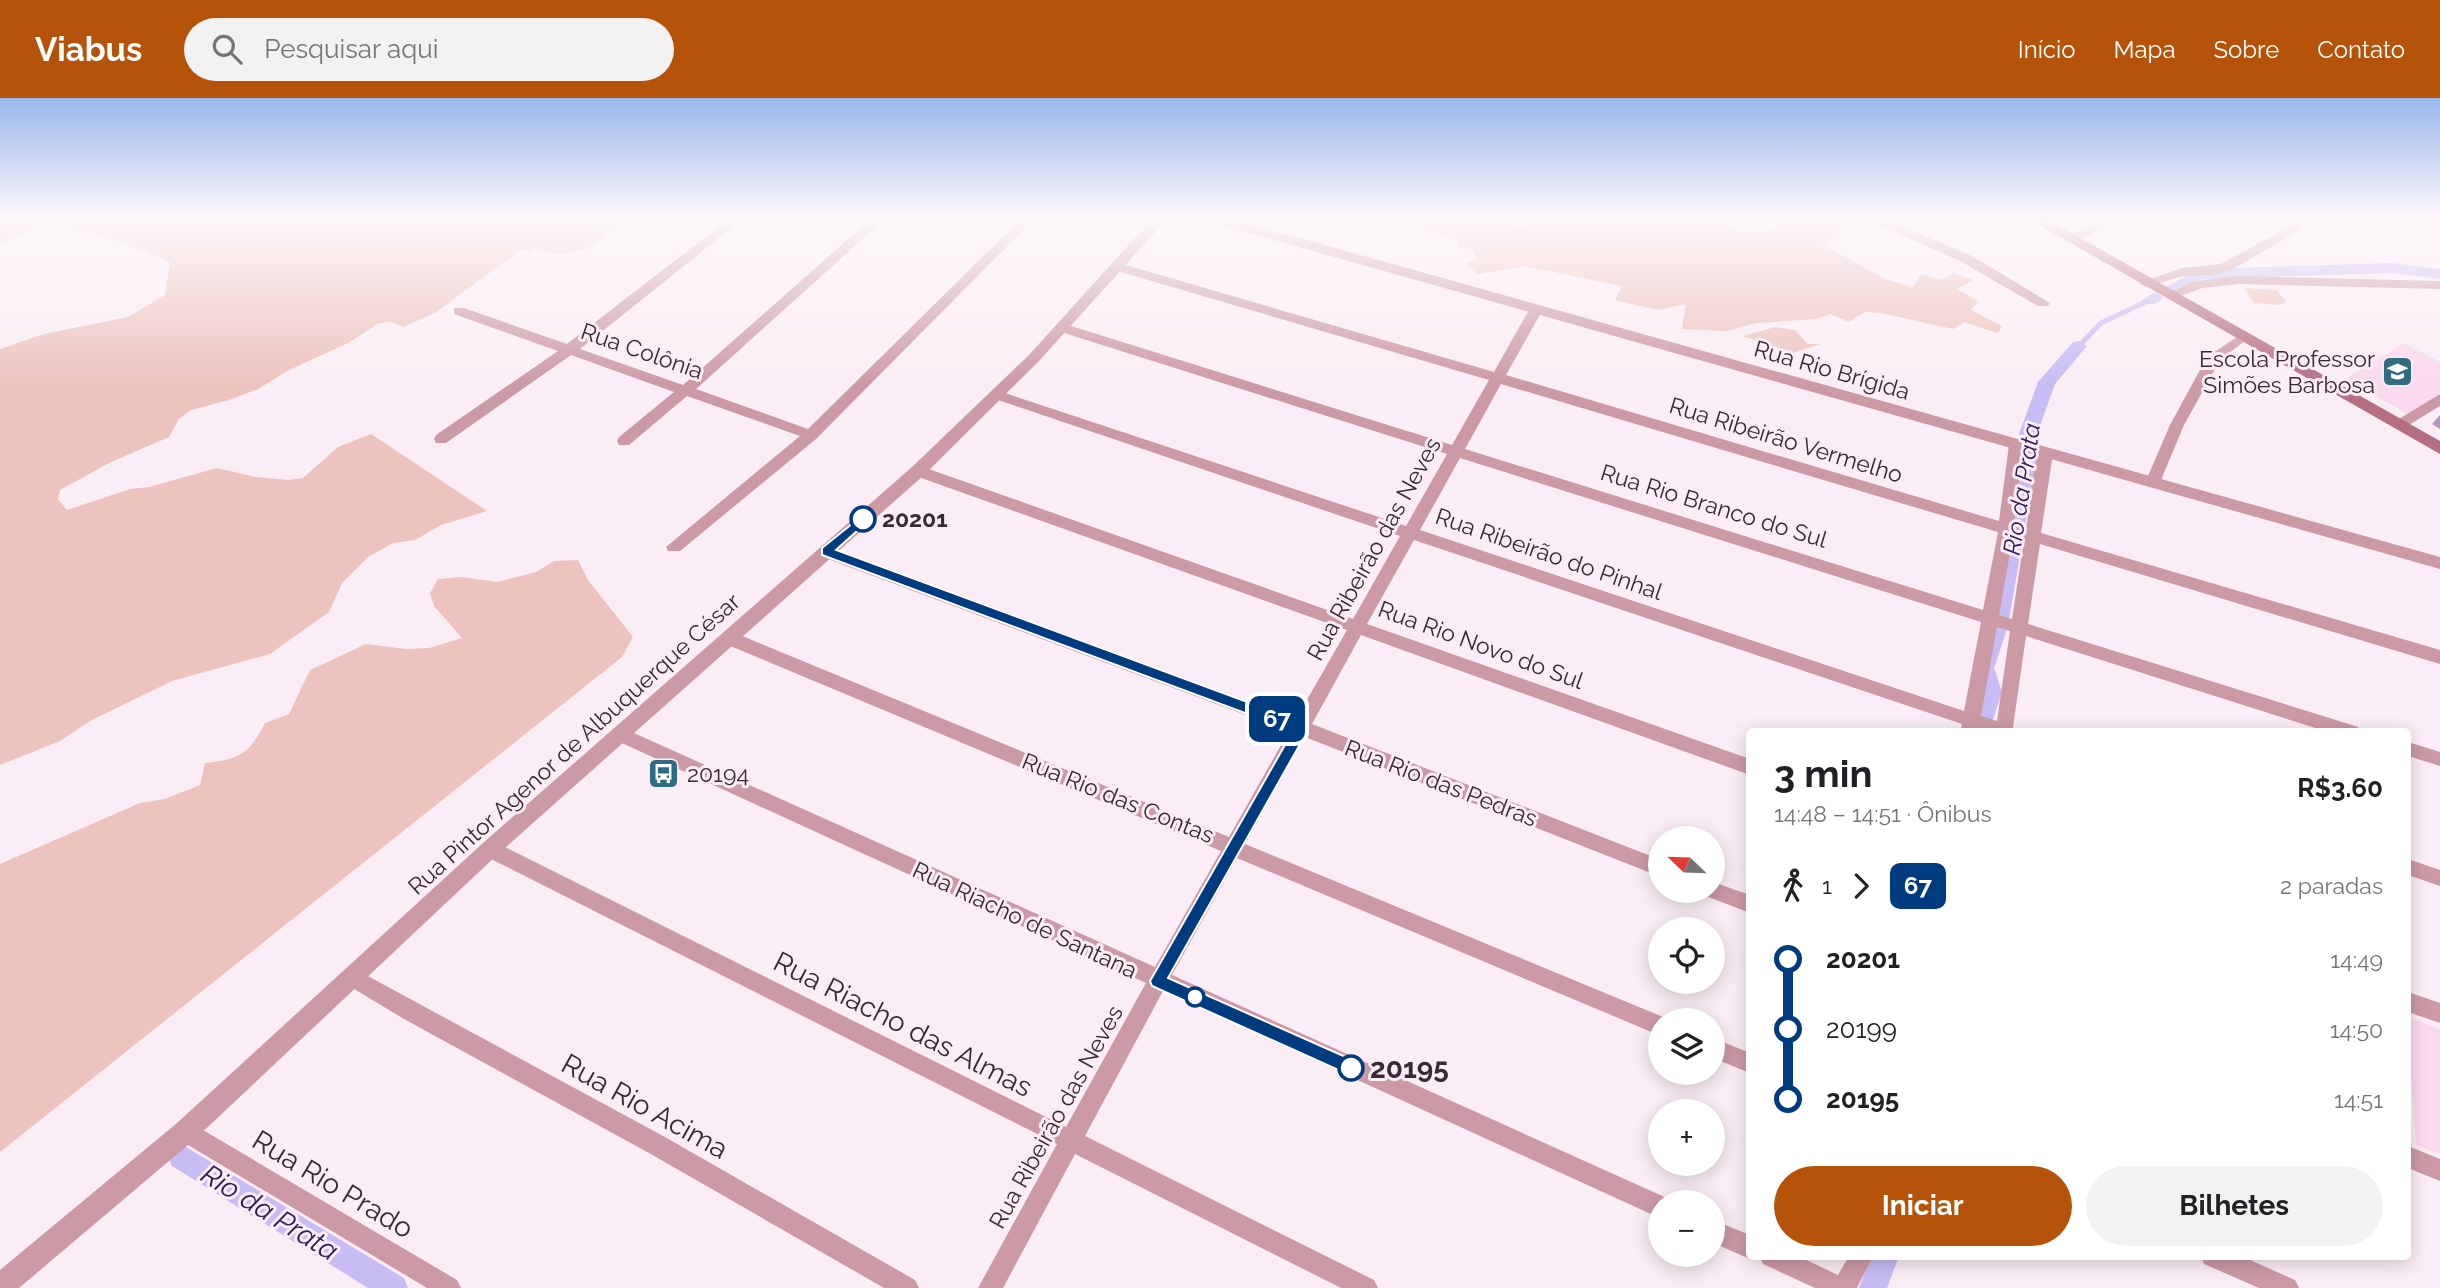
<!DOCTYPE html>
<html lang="pt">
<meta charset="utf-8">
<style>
:root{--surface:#fff;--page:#f2f2f2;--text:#202124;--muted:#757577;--accent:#b45309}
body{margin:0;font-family:Raleway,sans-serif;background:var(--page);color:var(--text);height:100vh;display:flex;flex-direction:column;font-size:26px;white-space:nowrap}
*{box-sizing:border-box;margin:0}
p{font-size:23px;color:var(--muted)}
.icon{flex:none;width:38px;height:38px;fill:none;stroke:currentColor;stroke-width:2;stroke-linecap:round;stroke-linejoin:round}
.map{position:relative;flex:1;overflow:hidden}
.sheet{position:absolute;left:1746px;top:630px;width:665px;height:532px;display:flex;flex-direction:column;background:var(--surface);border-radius:7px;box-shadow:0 4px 18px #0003}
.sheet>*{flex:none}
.badge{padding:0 14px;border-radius:10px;font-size:24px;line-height:46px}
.needle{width:46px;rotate:293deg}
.buttons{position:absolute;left:1648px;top:728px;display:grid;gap:14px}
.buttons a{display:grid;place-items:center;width:77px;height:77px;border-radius:50%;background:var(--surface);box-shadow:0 4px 18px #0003;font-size:35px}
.map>.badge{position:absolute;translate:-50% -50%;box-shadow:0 0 0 4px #fff}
.legs{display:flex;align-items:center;gap:10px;height:77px;padding:0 28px;font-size:23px}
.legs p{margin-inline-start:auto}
.headline{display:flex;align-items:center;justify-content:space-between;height:119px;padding:0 28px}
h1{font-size:38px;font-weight:700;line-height:52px}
.cta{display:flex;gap:14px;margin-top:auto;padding:14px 28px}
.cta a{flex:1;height:80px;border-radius:42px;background:var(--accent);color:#fff;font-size:28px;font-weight:700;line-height:80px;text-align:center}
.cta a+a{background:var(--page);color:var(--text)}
ul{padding:0 28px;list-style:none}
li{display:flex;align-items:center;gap:24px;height:70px;font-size:26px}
li i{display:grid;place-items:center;width:10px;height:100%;margin:0 9px;background:currentColor}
li i::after{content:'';width:18px;height:18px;margin:-9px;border:5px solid;border-radius:50%;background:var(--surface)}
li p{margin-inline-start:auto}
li:first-child i{background:linear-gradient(#0000 50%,currentColor 0)}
li:last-child i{background:linear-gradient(currentColor 50%,#0000 0)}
header{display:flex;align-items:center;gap:42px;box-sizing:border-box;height:98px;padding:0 35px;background:var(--accent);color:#fff}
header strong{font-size:33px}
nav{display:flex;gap:38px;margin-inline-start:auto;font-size:24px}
.search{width:490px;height:63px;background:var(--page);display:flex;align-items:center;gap:18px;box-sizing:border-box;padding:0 24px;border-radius:38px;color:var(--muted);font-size:26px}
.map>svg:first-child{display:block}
</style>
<header>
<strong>Viabus</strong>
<div class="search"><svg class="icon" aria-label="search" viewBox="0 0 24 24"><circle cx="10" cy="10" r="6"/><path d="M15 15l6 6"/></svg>Pesquisar aqui</div>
<nav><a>Início</a><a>Mapa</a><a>Sobre</a><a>Contato</a></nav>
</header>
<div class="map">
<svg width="2440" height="1190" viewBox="0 0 2440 1190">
<rect width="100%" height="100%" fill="#fbedf5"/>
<path fill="#fbd9ef" d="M 2404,245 L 2440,264 L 2440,295 L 2408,316 L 2345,281 Z
M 2408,919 L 2440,931 L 2440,1056 L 2416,1047 L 2411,979 L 2408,978 Z"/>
<path fill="#ecc3be" d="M 0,120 L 622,120 C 601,150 568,164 533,150 L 531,153 L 522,151 L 435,215 L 403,229 L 392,224 L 379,225 L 348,245 L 289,272 L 258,291 L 229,302 L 191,312 L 179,321 L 169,339 L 109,365 L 60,392 L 58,401 L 67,412 L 130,391 L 149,389 L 217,370 L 255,379 L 289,382 L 303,380 L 338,349 L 371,336 L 487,413 L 441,427 L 415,442 L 393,445 L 368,459 L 342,485 L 329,514 L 270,556 L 172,583 L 90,623 L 60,643 L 0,667 L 0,251 L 44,236 L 128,219 L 165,197 L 170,164 C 147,153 63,121 40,128 C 26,131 13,141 0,146 Z
M 1416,120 L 1514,120 L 1511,126 L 1524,131 L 1545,120 L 1709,120 L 1734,130 L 1739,135 L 1769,132 L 1777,128 L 1779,120 L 1831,120 L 1844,125 L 1834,138 L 1822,146 L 1885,181 L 1913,189 L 1921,176 L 1942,182 L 1953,175 L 1974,182 L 1957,191 L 1978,203 L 1971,212 L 2002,228 L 1998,235 L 1964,224 L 1953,231 L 1881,215 L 1865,214 L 1849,224 L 1830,216 L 1816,221 L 1756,225 L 1727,233 L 1682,231 L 1686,206 L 1658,212 L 1615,202 L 1622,188 L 1524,168 L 1477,176 L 1466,166 L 1476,161 L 1474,152 L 1459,148 L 1458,142 C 1443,139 1432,133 1417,129 Z
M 2244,190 L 2277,192 L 2286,204 L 2279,207 L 2254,205 Z
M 1775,229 L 1795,232 L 1808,246 L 1821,246 L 1793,255 L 1743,238 Z
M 578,462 L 588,482 L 633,539 L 622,559 L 0,1054 L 0,766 L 140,705 L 165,701 L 200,687 L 205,665 C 240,661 249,656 265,625 L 289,616 L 310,572 L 366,546 L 406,551 L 429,550 L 462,540 L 434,508 L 430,495 L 438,481 L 461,479 L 498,484 L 536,474 L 554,463 Z"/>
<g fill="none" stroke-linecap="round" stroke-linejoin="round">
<path stroke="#c7bcf3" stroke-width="5" d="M 2079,248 L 2101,225 L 2150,202"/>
<path fill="#c7bcf3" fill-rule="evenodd" d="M 2392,165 L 2440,171 L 2440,181 L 2392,175 L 2201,181 L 2172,195 L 2164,190 L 2198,171 Z
M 2155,194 L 2163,199 C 2158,206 2152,207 2144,205 L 2142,202 Z
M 2079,243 L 2087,248 L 2055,286 L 2037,336 L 2041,361 L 2030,399 L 2008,528 L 1994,570 L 2002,594 L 1989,634 L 1967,634 L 1982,594 L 1974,570 L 1988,528 L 2012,399 L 2023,361 L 2019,336 L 2038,284 L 2073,244 Z
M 181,1046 L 404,1180 L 408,1190 L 368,1190 L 172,1068 L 168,1059 L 172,1050 Z
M 1871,1158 L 1899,1158 L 1887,1190 L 1859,1190 Z"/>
<path fill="#cc9aa6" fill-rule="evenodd" d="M 730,120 L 744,120 L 580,251 L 683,287 L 872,120 L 886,120 L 696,291 L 808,331 L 1022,120 L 1035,120 L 816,341 L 680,453 L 668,453 L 666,449 L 800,338 L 687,298 L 629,347 L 619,347 L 617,343 L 619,339 L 674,294 L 571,257 L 446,345 L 436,345 L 434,341 L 436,337 L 558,253 L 454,216 L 454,210 L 464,210 L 567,246 Z
M 1864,120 L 1881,120 L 1972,158 L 2050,205 L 2048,208 L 2038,208 L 1962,164 Z
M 2103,120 L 2119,120 L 2076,144 L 2066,144 L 2065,141 Z
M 2305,120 L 2321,120 L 2231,172 L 2212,177 L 2183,178 L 2146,189 L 2139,185 L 2182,170 L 2221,166 Z
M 1119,165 L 1494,274 L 1530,210 L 1540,210 L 1542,213 L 1506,277 L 1999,423 L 2009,347 L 2016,342 L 2021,343 L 2023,347 L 2014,428 L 2026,431 L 2037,355 L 2040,351 L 2050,351 L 2053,355 L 2041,435 L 2440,552 L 2440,566 L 2040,446 L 2028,526 L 2352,627 L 2358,629 L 2361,634 L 2328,634 L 2026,538 L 2013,629 L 2016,634 L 1960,634 L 1962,626 L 1414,442 L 1367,526 L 1750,661 L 1750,677 L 1361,537 L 1312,626 L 1661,762 L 1661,779 L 1305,639 L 1245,746 L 1668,921 L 1661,922 L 1661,938 L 1237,760 L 1172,877 L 1669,1101 L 1670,1104 L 1661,1104 L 1661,1120 L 1653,1117 L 1163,893 L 1085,1038 L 1374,1182 L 1378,1190 L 1341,1190 L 1075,1056 L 1003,1190 L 978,1190 L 1057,1046 L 483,757 L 480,751 L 483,745 L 490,743 L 497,745 L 1066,1029 L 1146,885 L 613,641 L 610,636 L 613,631 L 619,629 L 625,631 L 1155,869 L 1221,753 L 723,545 L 721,540 L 723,535 L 735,535 L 1229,739 L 1289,633 L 820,458 L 818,454 L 826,448 L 832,450 L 1296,621 L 1347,532 L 913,377 L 910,373 L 913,369 L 923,369 L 1353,521 L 1400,438 L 992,300 L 990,297 L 992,294 L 1002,294 L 1406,428 L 1447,356 L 1058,233 L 1056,230 L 1063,226 L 1068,227 L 1452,347 L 1489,282 L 1114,172 L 1112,169 ZM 1501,286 L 1998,434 L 1983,512 L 1465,351 ZM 1460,360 L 1981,524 L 1964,613 L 1420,432 ZM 2013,438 L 2024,442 L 2012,521 L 1999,517 ZM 1997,529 L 2010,533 L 1997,623 L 1981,618 Z
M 2239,178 L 2440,183 L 2440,191 L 2239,186 L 2202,190 L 2171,202 L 2164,198 L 2194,183 Z
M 2243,235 L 2250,239 L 2220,262 L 2184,327 L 2158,389 L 2148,389 L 2145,385 L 2170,327 L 2207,259 Z
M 2440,296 L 2440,308 L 2404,330 L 2394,330 L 2392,327 L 2394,324 Z
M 2408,644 L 2440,654 L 2440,668 L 2408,658 Z
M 2408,761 L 2440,772 L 2440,788 L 2408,777 Z
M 1713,784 L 1750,797 L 1750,815 L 1706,798 L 1704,793 L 1713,793 Z
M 353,870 L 665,1039 L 915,1182 L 919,1190 L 884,1190 L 649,1055 L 404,921 L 346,886 L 343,879 L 346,872 Z
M 2408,894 L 2440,905 L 2440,925 L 2408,914 Z
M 1713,940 L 1750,955 L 1750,975 L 1713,960 Z
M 186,1022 L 457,1182 L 461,1190 L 427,1190 L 178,1041 L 175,1033 L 178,1025 Z
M 2408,1048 L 2440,1061 L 2440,1083 L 2408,1070 Z
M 1713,1122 L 1750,1137 L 1750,1158 L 1755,1158 L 1750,1161 L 1713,1145 Z
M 1760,1158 L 1798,1158 L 1838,1177 L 1849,1158 L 1873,1158 L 1857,1190 L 1815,1190 L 1763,1166 Z
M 2201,1158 L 2241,1158 L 2295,1182 L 2299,1190 L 2259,1190 L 2204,1166 Z"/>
<path fill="#cc9aa6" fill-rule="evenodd" d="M 1153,120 L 1168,120 L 1039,263 L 924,377 L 497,757 L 195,1041 L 19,1190 L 0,1190 L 0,1172 L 177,1025 L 483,745 L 912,369 L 1029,257 Z
M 1205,120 L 1228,120 L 2440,459 L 2440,471 L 1207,123 Z"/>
<path fill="#b66f82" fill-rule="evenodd" d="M 2027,120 L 2045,120 L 2440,343 L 2440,356 Z"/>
</g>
<path fill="#b597c1" d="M 1931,120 L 1958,120 L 1941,128 Z
M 2440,317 L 2440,331 L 2432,326 Z"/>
<path fill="#947b9d" d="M 1945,120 L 1958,120 L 1941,128 Z"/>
<linearGradient id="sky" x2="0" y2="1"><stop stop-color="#9bb7ec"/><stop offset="0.42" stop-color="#fdf7fa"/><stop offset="1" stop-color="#fdf7fa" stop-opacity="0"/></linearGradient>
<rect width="2440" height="287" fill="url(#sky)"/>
<path fill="#003b80" stroke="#fff" stroke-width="2" d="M 863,417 L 867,418 L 867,424 L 836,452 L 1307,626 L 1307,634 L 1168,880 L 1357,964 L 1359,970 L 1357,975 L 1351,978 L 1345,975 L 1152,888 L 1150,883 L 1293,633 L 822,457 L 822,450 Z"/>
<defs>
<symbol id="school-square" viewBox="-11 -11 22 22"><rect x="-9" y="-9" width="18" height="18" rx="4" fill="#2f6c82" stroke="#fbedf5"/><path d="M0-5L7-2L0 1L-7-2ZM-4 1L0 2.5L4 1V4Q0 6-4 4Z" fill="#fff"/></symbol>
<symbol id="bus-square" viewBox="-11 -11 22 22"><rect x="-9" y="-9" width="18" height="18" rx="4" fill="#2f6c82" stroke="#fbedf5"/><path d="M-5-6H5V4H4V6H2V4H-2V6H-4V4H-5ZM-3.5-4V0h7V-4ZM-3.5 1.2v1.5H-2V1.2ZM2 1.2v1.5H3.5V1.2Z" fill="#fff"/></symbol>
</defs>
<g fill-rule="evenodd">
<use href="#school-square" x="2380" y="256" width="35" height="35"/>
<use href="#bus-square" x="646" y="658" width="35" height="35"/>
</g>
<g fill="#fff" stroke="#003b80" stroke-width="3.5">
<circle cx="863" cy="421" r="12"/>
<circle cx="1195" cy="899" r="9"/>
<circle cx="1351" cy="970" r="12"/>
</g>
<g text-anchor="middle" stroke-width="6" stroke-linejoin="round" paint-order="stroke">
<g font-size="23" fill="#372a32" stroke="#fbedf5">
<text transform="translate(642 253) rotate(19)" y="8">Rua Colônia</text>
<text transform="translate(1832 272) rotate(16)" y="8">Rua Rio Brígida</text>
<text transform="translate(1786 342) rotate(17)" y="8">Rua Ribeirão Vermelho</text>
<text transform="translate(1714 408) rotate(17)" y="8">Rua Rio Branco do Sul</text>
<text transform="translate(1374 451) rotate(-61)" y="8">Rua Ribeirão das Neves</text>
<text transform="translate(1549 456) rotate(19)" y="8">Rua Ribeirão do Pinhal</text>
<text transform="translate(1481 547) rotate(20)" y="8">Rua Rio Novo do Sul</text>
<text transform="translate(574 646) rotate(-42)" y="8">Rua Pintor Agenor de Albuquerque César</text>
<text transform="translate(1441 685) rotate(21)" y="8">Rua Rio das Pedras</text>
<text transform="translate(1118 700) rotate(22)" y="8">Rua Rio das Contas</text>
<text transform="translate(1025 822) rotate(25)" y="8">Rua Riacho de Santana</text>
<text transform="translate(1056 1019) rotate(-61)" y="8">Rua Ribeirão das Neves</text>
</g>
<g font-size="23" fill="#372a32" stroke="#fbedf5" text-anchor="end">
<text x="2375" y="269">Escola Professor<tspan x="2375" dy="26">Simões Barbosa</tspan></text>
<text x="687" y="684" text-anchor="start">20194</text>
</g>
<g font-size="23" font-weight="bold" fill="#372a32" stroke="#fbedf5" text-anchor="start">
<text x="882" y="429">20201</text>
</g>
<g font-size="24" font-style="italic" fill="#301b5a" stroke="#fbedf5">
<text transform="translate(2022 391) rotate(-81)" y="8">Rio da Prata</text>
</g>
<g font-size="28" fill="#372a32" stroke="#fbedf5">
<text transform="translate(903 926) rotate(27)" y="10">Rua Riacho das Almas</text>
<text transform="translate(645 1008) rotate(29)" y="10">Rua Rio Acima</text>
<text transform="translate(333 1086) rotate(31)" y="10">Rua Rio Prado</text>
</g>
<g font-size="28" font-weight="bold" fill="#372a32" stroke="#fbedf5" text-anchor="start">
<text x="1370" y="980">20195</text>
</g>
<g font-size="28" font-style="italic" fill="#301b5a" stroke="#fbedf5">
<text transform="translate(270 1114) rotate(32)" y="10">Rio da Prata</text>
</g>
</g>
</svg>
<div class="buttons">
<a><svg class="needle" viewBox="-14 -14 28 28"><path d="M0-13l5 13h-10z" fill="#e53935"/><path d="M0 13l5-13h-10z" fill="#757577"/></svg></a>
<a><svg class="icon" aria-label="locate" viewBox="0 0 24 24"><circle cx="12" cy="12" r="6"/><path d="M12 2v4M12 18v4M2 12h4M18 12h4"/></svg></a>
<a><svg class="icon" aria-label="layers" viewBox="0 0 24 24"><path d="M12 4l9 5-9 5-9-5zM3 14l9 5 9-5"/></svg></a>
<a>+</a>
<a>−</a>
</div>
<b class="badge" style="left:1277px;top:621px;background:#003b80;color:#fff">67</b>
<section class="sheet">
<div class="headline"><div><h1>3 min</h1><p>14:48 – 14:51 · Ônibus</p></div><b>R$3.60</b></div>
<div class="legs"><svg class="icon" aria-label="walk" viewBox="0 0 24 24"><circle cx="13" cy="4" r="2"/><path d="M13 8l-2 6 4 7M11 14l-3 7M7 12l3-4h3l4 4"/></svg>1<svg class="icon" aria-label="forward" viewBox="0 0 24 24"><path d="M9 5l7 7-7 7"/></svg><b class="badge" style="background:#003b80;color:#fff">67</b><p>2 paradas</p></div>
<ul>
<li><i style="color:#003b80"></i><b>20201</b><p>14:49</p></li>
<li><i style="color:#003b80"></i><span>20199</span><p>14:50</p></li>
<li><i style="color:#003b80"></i><b>20195</b><p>14:51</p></li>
</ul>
<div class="cta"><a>Iniciar</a><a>Bilhetes</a></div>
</section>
</div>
